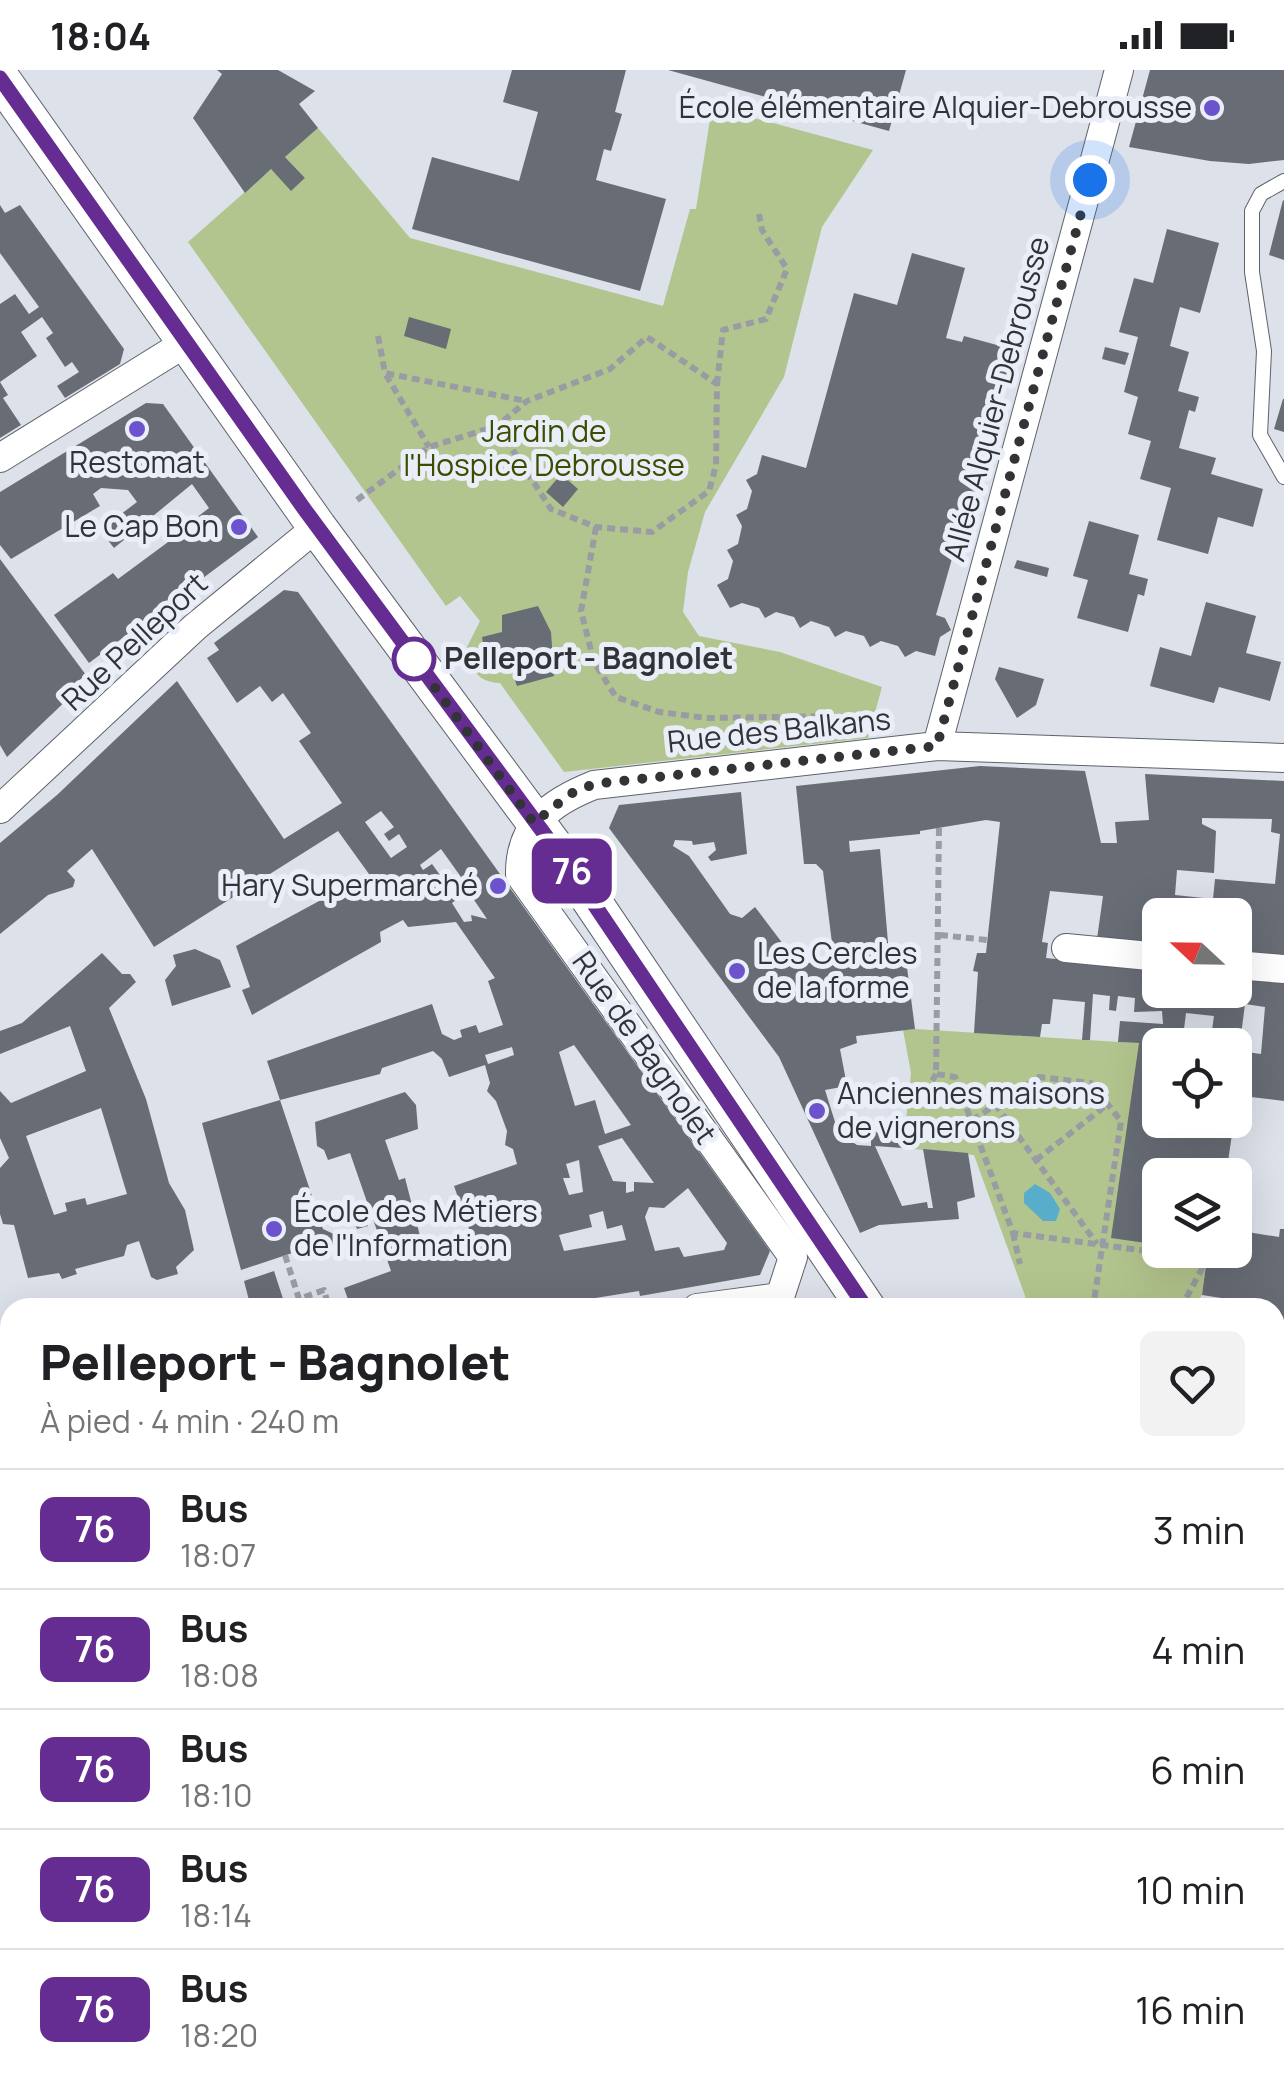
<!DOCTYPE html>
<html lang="fr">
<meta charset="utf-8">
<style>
:root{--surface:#fff;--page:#f2f2f2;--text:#202124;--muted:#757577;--line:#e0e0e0}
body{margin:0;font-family:Manrope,sans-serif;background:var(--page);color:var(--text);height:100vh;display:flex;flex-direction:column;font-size:38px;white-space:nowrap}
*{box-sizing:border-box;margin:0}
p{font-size:32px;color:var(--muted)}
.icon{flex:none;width:55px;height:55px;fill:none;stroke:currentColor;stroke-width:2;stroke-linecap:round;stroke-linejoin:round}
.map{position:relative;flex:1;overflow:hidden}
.details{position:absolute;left:0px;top:1228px;width:1285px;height:792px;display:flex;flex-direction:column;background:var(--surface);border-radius:30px 30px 0 0;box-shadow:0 10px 40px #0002}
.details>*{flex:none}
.badge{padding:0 20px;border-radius:15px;font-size:35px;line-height:65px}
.needle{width:65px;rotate:292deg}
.buttons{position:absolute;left:1142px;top:828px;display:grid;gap:20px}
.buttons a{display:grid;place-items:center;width:110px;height:110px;border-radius:15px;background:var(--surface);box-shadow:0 10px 40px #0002;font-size:50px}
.you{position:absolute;width:50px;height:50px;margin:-25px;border:8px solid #fff;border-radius:50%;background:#1a73e8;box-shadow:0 0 0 15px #1a73e833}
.map>.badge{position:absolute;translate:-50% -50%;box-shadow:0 0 0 5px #fff}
.round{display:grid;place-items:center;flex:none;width:105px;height:105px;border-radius:15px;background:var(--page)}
.head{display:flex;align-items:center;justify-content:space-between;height:170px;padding:0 40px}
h1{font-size:48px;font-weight:800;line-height:75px}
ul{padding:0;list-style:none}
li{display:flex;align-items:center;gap:30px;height:120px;padding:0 40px;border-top:2px solid var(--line)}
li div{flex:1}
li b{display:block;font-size:38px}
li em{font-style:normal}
li .badge{min-width:110px;font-weight:700;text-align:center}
.status{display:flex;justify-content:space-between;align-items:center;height:70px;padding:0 50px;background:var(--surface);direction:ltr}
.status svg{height:28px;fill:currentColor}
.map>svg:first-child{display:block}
</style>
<div class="status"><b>18:04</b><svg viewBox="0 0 49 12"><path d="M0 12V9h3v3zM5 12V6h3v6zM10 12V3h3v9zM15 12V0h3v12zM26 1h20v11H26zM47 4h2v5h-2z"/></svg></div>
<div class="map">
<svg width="1284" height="2019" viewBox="0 0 1284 2019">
<rect width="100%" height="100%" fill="#dce1ea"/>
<path fill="#b3c58e" d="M 717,38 L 873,80 L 822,157 L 784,307 L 705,442 L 688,502 L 683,542 L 699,566 L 780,582 L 882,617 L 868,668 L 564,702 L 500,613 C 477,612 470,599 467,577 L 480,551 L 460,526 L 446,536 L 188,172 L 271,99 L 292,120 L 305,108 L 285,87 L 318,58 L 410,168 L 663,236 L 690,139 L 696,139 L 711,43 Z
M 915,959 L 1167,975 L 1160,975 L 1160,1050 L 1234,1050 L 1226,1105 L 1160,1105 L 1160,1180 L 1208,1180 L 1202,1225 L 1194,1237 L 1029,1237 L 974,1085 L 903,1078 L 911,1003 L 903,960 Z"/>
<path fill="#58aeca" d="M 1035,1114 L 1050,1123 L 1060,1139 L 1056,1151 L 1043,1151 L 1024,1133 L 1024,1123 Z"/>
<path fill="#686c75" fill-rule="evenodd" d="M 217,0 L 278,0 L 315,21 L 299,34 L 318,58 L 285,87 L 305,108 L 291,121 L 271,99 L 245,123 L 193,48 L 222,4 Z
M 512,0 L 626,0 L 615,42 L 622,44 L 611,81 L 604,79 L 596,110 L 666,129 L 640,221 L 412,159 L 432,87 L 519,111 L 538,42 L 503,32 Z
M 668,0 L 906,0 L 889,61 Z
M 1150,0 L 1284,0 L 1284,90 L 1249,94 L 1210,91 L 1129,77 Z
M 1283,130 L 1284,131 L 1284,190 L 1269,185 Z
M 0,135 L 5,143 L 20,135 L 124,279 L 120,294 L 65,328 L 57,316 L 79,302 L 72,292 L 65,297 L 46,268 L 53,263 L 42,247 L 21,262 L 37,286 L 0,312 L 0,234 L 15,224 L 29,244 L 39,237 L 0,183 Z
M 1167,159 L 1219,173 L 1200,243 L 1180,237 L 1170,276 L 1189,282 L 1178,321 L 1199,327 L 1195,342 L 1189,340 L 1179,378 L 1216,388 L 1211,404 L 1263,419 L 1253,457 L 1218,447 L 1208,484 L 1157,470 L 1171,418 L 1140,409 L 1151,371 L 1128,364 L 1138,327 L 1124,322 L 1138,267 L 1119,262 L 1134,208 L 1153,213 Z
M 912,183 L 965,198 L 946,268 L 962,272 L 964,266 L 1015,280 L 960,479 L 955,478 L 936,545 L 945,548 L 951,560 L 940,567 L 935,586 L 916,581 L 905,587 L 898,576 L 881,571 L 870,577 L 864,566 L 846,561 L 835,567 L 829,557 L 811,551 L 800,558 L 794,547 L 776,542 L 765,548 L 759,538 L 742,533 L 730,538 L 717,515 L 728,509 L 733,491 L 727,480 L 738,474 L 742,456 L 736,445 L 747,439 L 752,421 L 746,410 L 757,404 L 762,385 L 806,398 L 854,223 L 897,235 Z
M 409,247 L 451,259 L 446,279 L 404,266 Z
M 1105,277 L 1129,283 L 1125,295 L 1102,289 Z
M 0,312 L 8,325 L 3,328 L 21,355 L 0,368 Z
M 1283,329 L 1284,329 L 1284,362 L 1274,359 Z
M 146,333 L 163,334 L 258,467 L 89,593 L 54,545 L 113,503 L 118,509 L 183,461 L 191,471 L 199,464 L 191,452 L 209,438 L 192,414 L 114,478 L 100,460 L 137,432 L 128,420 L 101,418 L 93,424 L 100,436 L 11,489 L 0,475 L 0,422 Z
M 561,404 L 578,419 L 563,437 L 546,422 Z
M 1089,451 L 1139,465 L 1129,504 L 1148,509 L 1144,526 L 1138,524 L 1128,562 L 1077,548 L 1088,510 L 1073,506 Z
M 0,489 L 86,605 L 70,617 L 73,624 L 7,687 L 0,675 Z
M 1017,490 L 1049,498 L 1047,507 L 1014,498 Z
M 284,520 L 298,522 L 770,1181 L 760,1205 L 640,1226 L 639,1221 L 583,1230 L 573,1238 L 351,1238 L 344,1218 L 391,1201 L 350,1083 L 328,1090 L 324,1080 L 317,1076 L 315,1052 L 405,1022 L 416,1035 L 418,1059 L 385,1070 L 399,1110 L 405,1108 L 426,1189 L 474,1173 L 454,1116 L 517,1094 L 513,1079 L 505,1075 L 507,1061 L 496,1031 L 487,1021 L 490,1013 L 485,995 L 449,1007 L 442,989 L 433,981 L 382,998 L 380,1004 L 280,1030 L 267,991 L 432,934 L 442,964 L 454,970 L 462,967 L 460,960 L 476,955 L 479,963 L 503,955 L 488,911 L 495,908 L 456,852 L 408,857 L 403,850 L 380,862 L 381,872 L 252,945 L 242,920 L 250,917 L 236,876 L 369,804 L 338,761 L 154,877 L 92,779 L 67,801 L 75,810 L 73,817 L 48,825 L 0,864 L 0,773 L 57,725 L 177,611 L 284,769 L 342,733 L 299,671 L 311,663 L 283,623 L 272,632 L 260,616 L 237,633 L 207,588 L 219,580 L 214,573 ZM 381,741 L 394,757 L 384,764 L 389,771 L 399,764 L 407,777 L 391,788 L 365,752 ZM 441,779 L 461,807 L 448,816 L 432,794 L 423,800 L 420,795 ZM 468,821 L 487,849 L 471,845 L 472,851 L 464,852 L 452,833 ZM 574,975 L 631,1055 L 605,1064 L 595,1030 L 575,1036 L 559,982 ZM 512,977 L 514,985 L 488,994 L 485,985 ZM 622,1068 L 654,1113 L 634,1112 L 634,1121 L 626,1123 L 626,1112 L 613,1111 L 598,1076 ZM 579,1090 L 583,1122 L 569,1125 L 563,1108 L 570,1108 L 566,1094 ZM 688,1118 L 727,1173 L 724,1180 L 684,1187 L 679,1177 L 655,1181 L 645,1147 L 649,1137 L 664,1138 ZM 603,1141 L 607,1159 L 622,1155 L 626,1170 L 564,1181 L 559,1165 L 592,1157 L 589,1145 Z
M 1206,532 L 1256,546 L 1246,583 L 1281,592 L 1270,631 L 1219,617 L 1214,633 L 1150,616 L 1160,577 L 1191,586 Z
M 538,536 L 551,562 L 554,606 L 517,616 L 509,593 L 490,598 L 486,594 L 482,567 L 502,562 L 502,545 Z
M 999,597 L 1044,609 L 1036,635 L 1017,648 L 995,609 Z
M 980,696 L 1085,701 L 1101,773 L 1117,773 L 1115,752 L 1149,750 L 1145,704 L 1284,711 L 1284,886 L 1235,882 L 1235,845 L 1160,845 L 1160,875 L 1097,869 L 1103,826 L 1050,821 L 1042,872 L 1048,873 L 1046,888 L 1160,900 L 1160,920 L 1235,920 L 1235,907 L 1284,911 L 1284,1031 L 1251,1027 L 1235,1041 L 1235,975 L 1198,975 L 1200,958 L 1212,960 L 1214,946 L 1186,943 L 1182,975 L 1160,975 L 1160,1050 L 1234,1050 L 1226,1105 L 1160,1105 L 1160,1175 L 1111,1168 L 1139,973 L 1118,972 L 1120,951 L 1163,954 L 1162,941 L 1134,942 L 1135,928 L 1118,926 L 1116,941 L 1109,940 L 1110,926 L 1093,924 L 1090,970 L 1082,970 L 1085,932 L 1053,929 L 1050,954 L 1042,954 L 1040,967 L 974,963 L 978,902 L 973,901 L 977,883 L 986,883 L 1000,752 L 986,750 L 920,761 L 920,764 L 849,771 L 850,782 L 880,779 L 889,884 L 905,882 L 915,959 L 856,966 L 857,973 L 840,979 L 847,1016 L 825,1020 L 835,1052 L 846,1050 L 854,1060 L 849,1070 L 857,1075 L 871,1076 L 871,1062 L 904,1064 L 903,1078 L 875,1076 L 902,1136 L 927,1132 L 928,1138 L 933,1138 L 923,1079 L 968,1083 L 975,1127 L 957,1132 L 959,1149 L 879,1155 L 860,1163 L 779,987 L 609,758 L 619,735 L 741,722 L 747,784 L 711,791 L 708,787 L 716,780 L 714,772 L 693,775 L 692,771 L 675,770 L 673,776 L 689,786 L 730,844 L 742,848 L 755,837 L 796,891 L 817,894 L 830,883 L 832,873 L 823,801 L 816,794 L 804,794 L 796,716 ZM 1202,748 L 1272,749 L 1271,762 L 1280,764 L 1275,814 L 1215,809 L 1213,829 L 1175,825 L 1177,800 L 1214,803 L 1216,761 L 1202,754 ZM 1245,934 L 1265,937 L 1261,984 L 1239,981 Z
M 195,879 L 220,890 L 231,917 L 172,936 L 165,910 L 176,896 L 173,885 Z
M 102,883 L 122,904 L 130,904 L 136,912 L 109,938 L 146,1029 L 169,1113 L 185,1140 L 194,1180 L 176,1197 L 178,1204 L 157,1210 L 151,1207 L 139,1171 L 127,1175 L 124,1186 L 75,1199 L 77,1204 L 62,1209 L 59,1203 L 28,1208 L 14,1155 L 3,1154 L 0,1144 L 0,1098 L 9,1088 L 0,1068 L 0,1021 L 11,1033 L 86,1001 L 70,956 L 0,984 L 0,961 L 22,953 ZM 101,1038 L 127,1124 L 87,1135 L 85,1128 L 65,1133 L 67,1141 L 54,1145 L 26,1066 Z
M 280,1030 L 323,1159 L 338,1166 L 330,1179 L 328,1171 L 241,1200 L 202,1053 Z
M 359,1131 L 368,1156 L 357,1159 L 349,1135 Z
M 1280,1159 L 1284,1159 L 1284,1310 L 1275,1309 L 1275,1238 L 1252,1238 L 1253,1233 L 1202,1225 L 1208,1180 L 1235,1180 L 1235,1160 L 1279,1167 Z
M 274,1201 L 286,1238 L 251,1238 L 244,1211 Z
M 10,1319 L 10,1379 L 0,1381 L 0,1320 Z
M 1284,1378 L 1284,1403 L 1280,1405 L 1284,1415 L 1284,1552 L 1275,1556 L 1275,1386 Z
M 10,1429 L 10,1510 L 0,1511 L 0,1431 Z
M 10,1530 L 10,1704 L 9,1704 L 0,1670 L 0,1532 Z
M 1284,1591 L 1284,1640 L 1275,1642 L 1275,1594 Z
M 1284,1698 L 1284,1732 L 1275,1733 L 1275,1699 Z
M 1275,1866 L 1284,1883 L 1284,2019 L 1266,2019 L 1264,2010 L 1275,2010 Z
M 63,2010 L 109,2010 L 111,2019 L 65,2019 Z
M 163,2010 L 166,2019 L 142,2019 L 140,2013 Z
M 459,2010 L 519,2010 L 521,2019 L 461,2019 Z
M 831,2010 L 969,2010 L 972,2019 L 803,2019 Z
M 1049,2010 L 1097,2010 L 1100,2019 L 1044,2019 L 1042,2013 Z"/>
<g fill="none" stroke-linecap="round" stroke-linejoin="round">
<defs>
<path id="lane" d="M 1284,111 L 1261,124 L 1252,141 L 1252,202 L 1264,281 L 1260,365 L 1284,407
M 1145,2019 L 1177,2010"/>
<path id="street" d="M 0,388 L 187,272
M 937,676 L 1119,0
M 0,739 L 195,557 L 317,457
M 1066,878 L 1160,887
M 1235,895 L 1284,899
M 697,1238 L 780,1227 L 793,1187 L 520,805 C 519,755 551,732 594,715 L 937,676 L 1284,688
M 0,1403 L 10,1402
M 1275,1575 L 1284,1571
M 0,1862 L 10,1901
M 38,2010 L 40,2019
M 808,2017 L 809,2010
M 686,2019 L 725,2010"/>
<path id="secondary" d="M 0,8 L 317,457 L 571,800 L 866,1238
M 1224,2010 L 1227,2019"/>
</defs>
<use href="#lane" stroke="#5e636b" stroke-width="16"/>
<use href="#street" stroke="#5e636b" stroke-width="30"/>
<use href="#secondary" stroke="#5e636b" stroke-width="40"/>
<path stroke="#999ca3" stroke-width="6" stroke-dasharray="8 5" stroke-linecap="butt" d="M 378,266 L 385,303 L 526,331
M 386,305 L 429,377
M 717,314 L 723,260 L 766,249 L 787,199 L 762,160 L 759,144
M 357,430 L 429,377 L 497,356 L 527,331 L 610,299 L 647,267 L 717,314 L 716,395 L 709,421 L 652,462 L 596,457 L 551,439 L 497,356
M 596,457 L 581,541 L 594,592 L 616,627 L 659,642 L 707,648 L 842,646 L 881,652
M 939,758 L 936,1004 L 955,1007 L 1013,1163 L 1207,1189 L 1181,1238
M 940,865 L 987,870
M 926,1022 L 936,1004
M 995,1034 L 1097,1174
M 972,1050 L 1039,1007 L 1091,1013 L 1121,1051 L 1093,1238
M 1036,1090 L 1108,1034
M 1013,1163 L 1020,1194
M 285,1185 L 299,1229 L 324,1220 L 329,1238"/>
<use href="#lane" stroke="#fff" stroke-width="14"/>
<use href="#street" stroke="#fff" stroke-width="28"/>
<use href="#secondary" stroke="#fff" stroke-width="38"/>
</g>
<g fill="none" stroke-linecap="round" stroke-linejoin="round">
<defs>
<path id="line" d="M 0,8 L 305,440 L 571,800 L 866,1238"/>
</defs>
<use href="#line" stroke="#fff" stroke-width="22"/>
<use href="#line" stroke="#652d91" stroke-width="15"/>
<path stroke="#313336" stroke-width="10" stroke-dasharray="0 18" d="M 414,589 L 534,753 L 570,724 L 594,714 L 937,676 L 1090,110"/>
</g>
<g fill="#6c53cd" stroke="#e9eef8" stroke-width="4">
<circle cx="1212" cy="38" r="10"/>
<circle cx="137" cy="359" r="10"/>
<circle cx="239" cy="457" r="10"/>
<circle cx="498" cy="816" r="10"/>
<circle cx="737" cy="901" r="10"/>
<circle cx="817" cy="1041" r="10"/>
<circle cx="274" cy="1159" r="10"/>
</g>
<circle fill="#fff" stroke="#652d91" stroke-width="5" cx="414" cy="589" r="20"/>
<g text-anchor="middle" stroke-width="10" stroke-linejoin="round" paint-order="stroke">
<g font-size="30" fill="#313336" stroke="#e9eef8" text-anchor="end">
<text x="1192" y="48">École élémentaire Alquier-Debrousse</text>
<text x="137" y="403" text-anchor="middle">Restomat</text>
<text x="219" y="467">Le Cap Bon</text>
<text x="478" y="826">Hary Supermarché</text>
<text x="757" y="894" text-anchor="start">Les Cercles<tspan x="757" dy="34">de la forme</tspan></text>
<text x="837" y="1034" text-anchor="start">Anciennes maisons<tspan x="837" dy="34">de vignerons</tspan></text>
<text x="294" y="1152" text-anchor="start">École des Métiers<tspan x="294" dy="34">de l'Information</tspan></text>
</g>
<g font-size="30" fill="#313336" stroke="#e9eef8">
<text transform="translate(997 329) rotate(-75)" y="10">Allée Alquier-Debrousse</text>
<text transform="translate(135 572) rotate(-43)" y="10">Rue Pelleport</text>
<text transform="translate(779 661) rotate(-6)" y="10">Rue des Balkans</text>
<text transform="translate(644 978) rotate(55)" y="10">Rue de Bagnolet</text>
</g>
<g font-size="30" fill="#3c4d00" stroke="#e9eef8">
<text x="544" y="372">Jardin de<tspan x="544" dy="34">l'Hospice Debrousse</tspan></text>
</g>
<g font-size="30" font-weight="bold" fill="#313336" stroke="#e9eef8" text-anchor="start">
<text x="444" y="599">Pelleport - Bagnolet</text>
</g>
</g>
</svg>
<div class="buttons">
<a><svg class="needle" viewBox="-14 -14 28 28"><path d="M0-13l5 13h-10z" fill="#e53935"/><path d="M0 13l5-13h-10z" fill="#757577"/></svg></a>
<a><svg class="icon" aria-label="locate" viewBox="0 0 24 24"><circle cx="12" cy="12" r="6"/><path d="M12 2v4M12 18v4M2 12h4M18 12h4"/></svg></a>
<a><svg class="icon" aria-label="layers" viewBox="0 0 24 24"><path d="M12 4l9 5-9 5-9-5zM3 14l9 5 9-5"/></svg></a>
</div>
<div class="you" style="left:1090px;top:110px"></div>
<b class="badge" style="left:572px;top:801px;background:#652d91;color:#fff">76</b>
<section class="details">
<div class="head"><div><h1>Pelleport - Bagnolet</h1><p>À pied · 4 min · 240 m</p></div><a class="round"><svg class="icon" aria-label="heart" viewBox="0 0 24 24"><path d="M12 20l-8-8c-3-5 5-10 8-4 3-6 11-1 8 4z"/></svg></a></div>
<ul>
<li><span class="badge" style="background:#652d91;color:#fff">76</span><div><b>Bus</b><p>18:07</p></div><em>3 min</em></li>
<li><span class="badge" style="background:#652d91;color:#fff">76</span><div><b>Bus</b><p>18:08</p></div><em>4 min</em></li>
<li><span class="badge" style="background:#652d91;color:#fff">76</span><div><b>Bus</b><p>18:10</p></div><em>6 min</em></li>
<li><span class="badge" style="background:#652d91;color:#fff">76</span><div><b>Bus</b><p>18:14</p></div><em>10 min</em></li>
<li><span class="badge" style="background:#652d91;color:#fff">76</span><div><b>Bus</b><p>18:20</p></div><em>16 min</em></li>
</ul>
</section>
</div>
